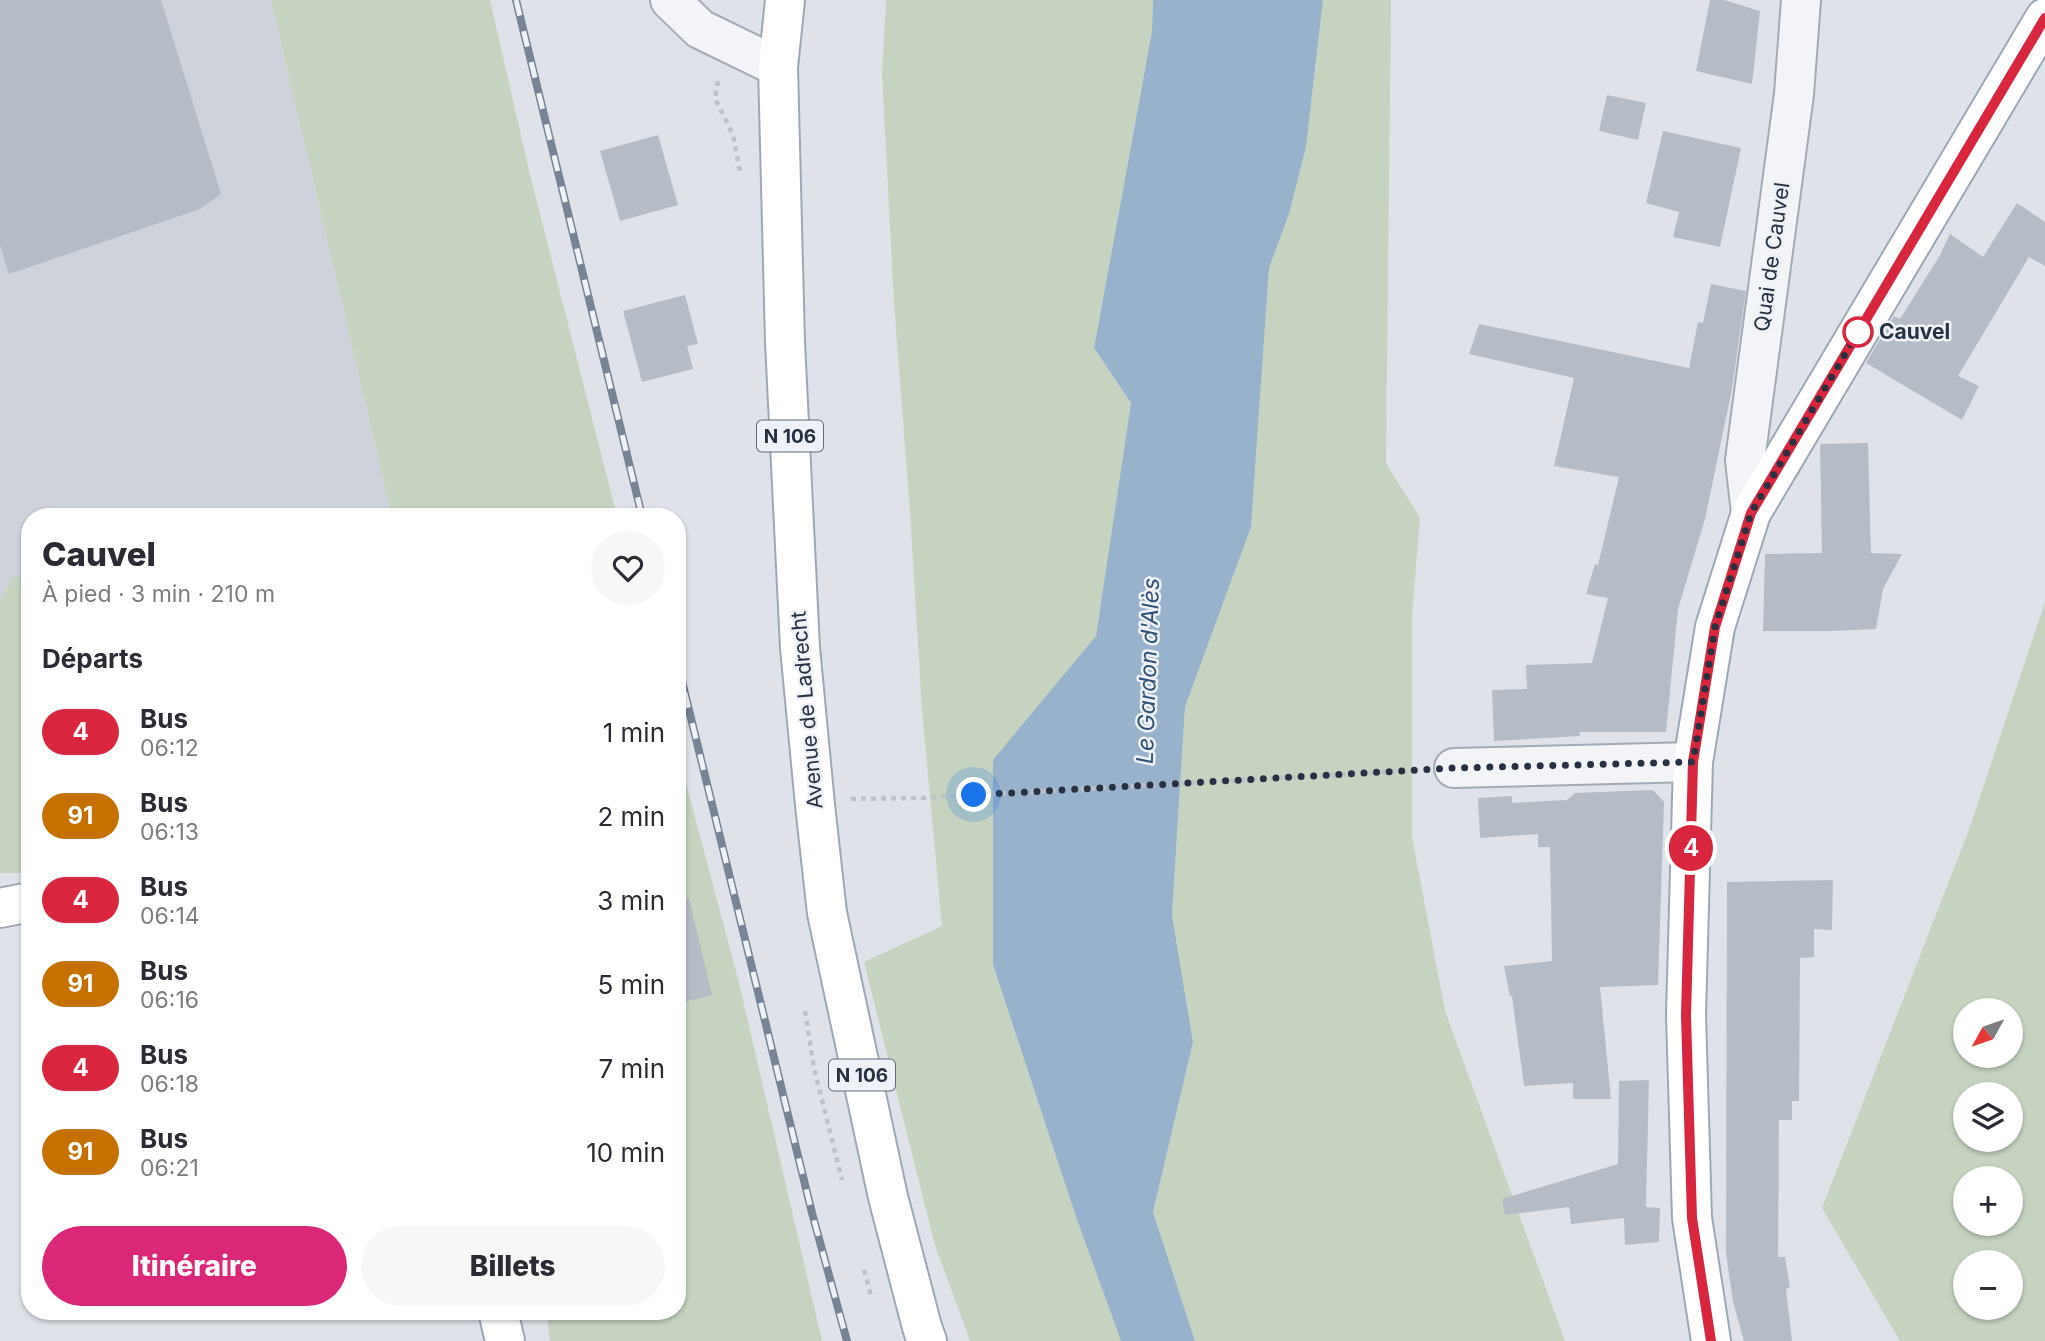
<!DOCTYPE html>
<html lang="fr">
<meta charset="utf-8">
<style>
:root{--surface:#fff;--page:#f7f7f7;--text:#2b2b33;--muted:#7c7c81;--accent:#db2777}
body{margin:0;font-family:Inter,sans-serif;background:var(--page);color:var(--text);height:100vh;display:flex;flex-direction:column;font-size:26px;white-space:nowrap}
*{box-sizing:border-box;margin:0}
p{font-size:23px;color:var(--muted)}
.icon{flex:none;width:38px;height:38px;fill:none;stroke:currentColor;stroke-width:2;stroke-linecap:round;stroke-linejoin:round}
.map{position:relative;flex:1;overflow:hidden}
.details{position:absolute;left:21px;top:508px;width:665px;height:812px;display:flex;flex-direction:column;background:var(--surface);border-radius:28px;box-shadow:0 2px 5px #0004}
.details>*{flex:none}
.badge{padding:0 14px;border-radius:23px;font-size:24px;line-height:46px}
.needle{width:46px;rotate:230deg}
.tools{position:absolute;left:1953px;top:998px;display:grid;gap:14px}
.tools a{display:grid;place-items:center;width:70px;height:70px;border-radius:50%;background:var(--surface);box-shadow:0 2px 5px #0004;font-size:35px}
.you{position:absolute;width:35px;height:35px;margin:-18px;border:5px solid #fff;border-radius:50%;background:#1a73e8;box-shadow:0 0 0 10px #1a73e833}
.map>.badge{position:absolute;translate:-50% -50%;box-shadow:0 0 0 4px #fff}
h2{padding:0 21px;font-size:26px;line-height:63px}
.round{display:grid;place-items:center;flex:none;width:74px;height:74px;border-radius:37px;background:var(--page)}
.head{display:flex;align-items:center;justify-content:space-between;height:119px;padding:0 21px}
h1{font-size:33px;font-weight:800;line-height:52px}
.cta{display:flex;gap:14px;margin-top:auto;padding:14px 21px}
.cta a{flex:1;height:80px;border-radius:42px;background:var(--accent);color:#fff;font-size:28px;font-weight:800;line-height:80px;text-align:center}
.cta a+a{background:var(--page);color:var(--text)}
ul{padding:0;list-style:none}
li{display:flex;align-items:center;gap:21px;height:84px;padding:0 21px}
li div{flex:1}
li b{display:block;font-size:26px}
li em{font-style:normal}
li .badge{min-width:77px;font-weight:700;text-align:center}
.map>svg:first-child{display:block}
</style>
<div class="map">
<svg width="2045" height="1341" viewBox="0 0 2045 1341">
<rect width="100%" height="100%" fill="#dfe3e9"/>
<path fill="#cdd2db" d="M 0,0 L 271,0 L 392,516 L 30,516 L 30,578 L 13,576 L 0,602 Z"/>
<path fill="#c5d3c0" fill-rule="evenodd" d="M 271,0 L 490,0 L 530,175 L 617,516 L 392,516 Z
M 886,0 L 1153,0 L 1152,30 L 1094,348 L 1131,403 L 1096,636 L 993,761 L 993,966 L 1075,1214 L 1121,1341 L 970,1341 L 935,1245 L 864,962 L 942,926 L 922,710 L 910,512 L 894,303 L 882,74 Z
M 1323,0 L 1391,0 L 1386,463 L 1420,518 L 1412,616 L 1412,837 L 1445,1011 L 1565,1341 L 1195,1341 L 1153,1212 L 1193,1042 L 1172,915 L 1185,707 L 1251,527 L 1269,268 L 1289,214 L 1306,147 Z
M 13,576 L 30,578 L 30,873 L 0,873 L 0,602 Z
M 2045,602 L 2045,1341 L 1900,1341 L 1822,1208 L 1970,827 ZM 1965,1010 L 2011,1010 L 2011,1055 L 1965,1055 ZM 1965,1094 L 2011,1094 L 2011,1139 L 1965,1139 ZM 1965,1178 L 2011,1178 L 2011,1223 L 1965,1223 ZM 1965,1262 L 2011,1262 L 2011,1307 L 1965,1307 Z
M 677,749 L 740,987 L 822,1341 L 550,1341 L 546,1311 L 677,1311 Z"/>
<path fill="#98b2cb" d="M 1153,0 L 1323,0 L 1306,147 L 1289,214 L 1269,268 L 1251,527 L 1185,707 L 1172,915 L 1193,1042 L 1153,1212 L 1195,1341 L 1121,1341 L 1075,1214 L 993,965 L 993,760 L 1096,636 L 1131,403 L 1094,348 L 1152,31 Z"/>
<path fill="#b6bcc6" d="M 0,0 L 161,0 L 221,194 L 200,209 L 9,274 L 0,245 Z
M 1710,0 L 1724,0 L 1760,11 L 1752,84 L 1696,71 Z
M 1607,95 L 1646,103 L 1638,140 L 1599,131 Z
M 1663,131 L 1741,148 L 1720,247 L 1673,237 L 1679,212 L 1646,203 Z
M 658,135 L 678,205 L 620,221 L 600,151 Z
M 2017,203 L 2045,222 L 2045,266 L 2029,257 L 1958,376 L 1979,386 L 1962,420 L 1866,363 L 1894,316 L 1900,319 L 1940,255 L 1950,234 L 1983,257 Z
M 1711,284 L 1746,291 L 1732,389 L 1705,519 L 1678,609 L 1666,732 L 1579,732 L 1580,736 L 1494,741 L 1492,690 L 1527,689 L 1526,665 L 1592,663 L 1608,598 L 1586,594 L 1595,564 L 1598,565 L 1619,477 L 1554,466 L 1574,378 L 1469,354 L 1479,324 L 1689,368 L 1698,322 L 1703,323 Z
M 685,295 L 698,344 L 687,346 L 693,369 L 642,382 L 623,311 Z
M 1868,443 L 1871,553 L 1902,554 L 1883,589 L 1876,629 L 1832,631 L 1763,631 L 1765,554 L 1822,553 L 1820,444 Z
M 1653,790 L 1664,802 L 1658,985 L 1600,987 L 1611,1099 L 1573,1099 L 1573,1083 L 1524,1086 L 1512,996 L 1510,997 L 1504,966 L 1552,961 L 1550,847 L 1538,847 L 1538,834 L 1480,838 L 1478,798 L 1512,796 L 1512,803 L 1567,800 L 1575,793 Z
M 1833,880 L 1832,930 L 1814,929 L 1814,957 L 1800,958 L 1799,1101 L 1792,1101 L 1792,1120 L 1779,1120 L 1778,1257 L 1785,1257 L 1790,1287 L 1786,1289 L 1792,1341 L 1744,1341 L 1733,1302 L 1726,1253 L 1727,882 Z
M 689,898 L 712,995 L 677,1004 L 677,899 Z
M 1649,1080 L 1646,1207 L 1660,1208 L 1659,1242 L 1625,1245 L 1624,1218 L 1571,1224 L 1569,1207 L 1505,1215 L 1502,1199 L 1618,1164 L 1619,1081 Z"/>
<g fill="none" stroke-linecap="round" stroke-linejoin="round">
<defs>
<path id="minor" d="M 670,0 L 700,29 L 778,67
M 1751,513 L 1745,460 L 1794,94 L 1801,0
M 1454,768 L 1693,762"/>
<path id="major" d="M 785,0 L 778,67 L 785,342 L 800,648 L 815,805 L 827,913 L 888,1197 L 922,1327 L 927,1341
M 0,908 L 30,902
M 498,1311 L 505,1341
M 1711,1341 L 1692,1218 L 1686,1015 L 1693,762 L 1715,627 L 1751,513 L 2045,18"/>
</defs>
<use href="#minor" stroke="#a4aab3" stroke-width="42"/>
<use href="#major" stroke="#9ea8b5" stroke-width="42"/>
<path stroke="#bdc1c8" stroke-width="4.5" stroke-dasharray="5 5" stroke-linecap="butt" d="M 718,81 L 715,98 L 733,135 L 740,172
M 851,799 L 921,798 L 1419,770
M 805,1011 L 814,1068 L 842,1180
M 864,1270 L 872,1299"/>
<use href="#minor" stroke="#f2f4f7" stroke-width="38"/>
<use href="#major" stroke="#fff" stroke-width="38"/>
<defs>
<path id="rail" d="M 516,0 L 642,516
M 677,661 L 812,1213 L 847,1341"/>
</defs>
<use href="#rail" stroke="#788393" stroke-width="8"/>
<use href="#rail" stroke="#eef2f6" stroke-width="5" stroke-dasharray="16" stroke-linecap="butt"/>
</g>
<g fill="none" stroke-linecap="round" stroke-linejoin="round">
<defs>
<path id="line" d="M 1711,1341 L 1692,1218 L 1686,1015 L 1693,762 L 1715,627 L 1751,513 L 2045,18"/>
</defs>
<use href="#line" stroke="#fff" stroke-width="16"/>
<use href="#line" stroke="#d7263d" stroke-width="10"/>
<path stroke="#273141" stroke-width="7" stroke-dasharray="0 12.6" d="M 974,795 L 1454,768 L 1693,762 L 1715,627 L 1751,513 L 1863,324 L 1858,332"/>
</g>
<circle fill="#fff" stroke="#d7263d" stroke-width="3.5" cx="1858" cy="332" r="14"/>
<g text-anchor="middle" stroke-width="5" stroke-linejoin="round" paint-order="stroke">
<g fill="#eef2f6" stroke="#636b77" stroke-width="2">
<rect x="757" y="420.5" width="66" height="31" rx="5"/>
<rect x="829" y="1059.5" width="66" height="31" rx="5"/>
</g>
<g font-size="19" font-weight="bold" fill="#273141">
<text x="790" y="443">N 106</text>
<text x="862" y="1082">N 106</text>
</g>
<g font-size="21" fill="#273141" stroke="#eef2f6">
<text transform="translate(1772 257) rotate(-82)" y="7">Quai de Cauvel</text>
<text transform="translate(807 710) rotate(-95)" y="7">Avenue de Ladrecht</text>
</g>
<g font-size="21" font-weight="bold" fill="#273141" stroke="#eef2f6" text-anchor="start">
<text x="1879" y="339">Cauvel</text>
</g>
<g font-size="23" font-style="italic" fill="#2f5177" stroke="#eef2f6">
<text transform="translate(1148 671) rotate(-88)" y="8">Le Gardon d'Alès</text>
</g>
</g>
</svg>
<div class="tools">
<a><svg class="needle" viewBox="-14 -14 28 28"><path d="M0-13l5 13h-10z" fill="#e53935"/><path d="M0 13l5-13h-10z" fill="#7c7c81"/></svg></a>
<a><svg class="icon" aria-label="layers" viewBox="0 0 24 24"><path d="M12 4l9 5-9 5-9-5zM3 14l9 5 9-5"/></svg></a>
<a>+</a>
<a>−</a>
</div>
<div class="you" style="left:974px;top:795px"></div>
<b class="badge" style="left:1691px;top:848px;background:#d7263d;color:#fff">4</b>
<section class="details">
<div class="head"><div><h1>Cauvel</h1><p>À pied · 3 min · 210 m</p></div><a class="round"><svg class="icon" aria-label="heart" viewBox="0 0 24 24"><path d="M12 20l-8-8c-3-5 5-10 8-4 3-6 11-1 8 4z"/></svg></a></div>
<h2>Départs</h2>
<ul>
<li><span class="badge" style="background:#d7263d;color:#fff">4</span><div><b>Bus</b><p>06:12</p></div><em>1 min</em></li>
<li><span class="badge" style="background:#c57100;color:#fff">91</span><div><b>Bus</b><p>06:13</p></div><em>2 min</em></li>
<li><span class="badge" style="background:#d7263d;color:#fff">4</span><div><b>Bus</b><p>06:14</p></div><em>3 min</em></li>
<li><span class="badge" style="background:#c57100;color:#fff">91</span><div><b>Bus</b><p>06:16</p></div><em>5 min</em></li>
<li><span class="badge" style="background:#d7263d;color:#fff">4</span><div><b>Bus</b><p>06:18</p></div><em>7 min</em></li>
<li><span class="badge" style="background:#c57100;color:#fff">91</span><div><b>Bus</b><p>06:21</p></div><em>10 min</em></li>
</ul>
<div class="cta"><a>Itinéraire</a><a>Billets</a></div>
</section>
</div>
